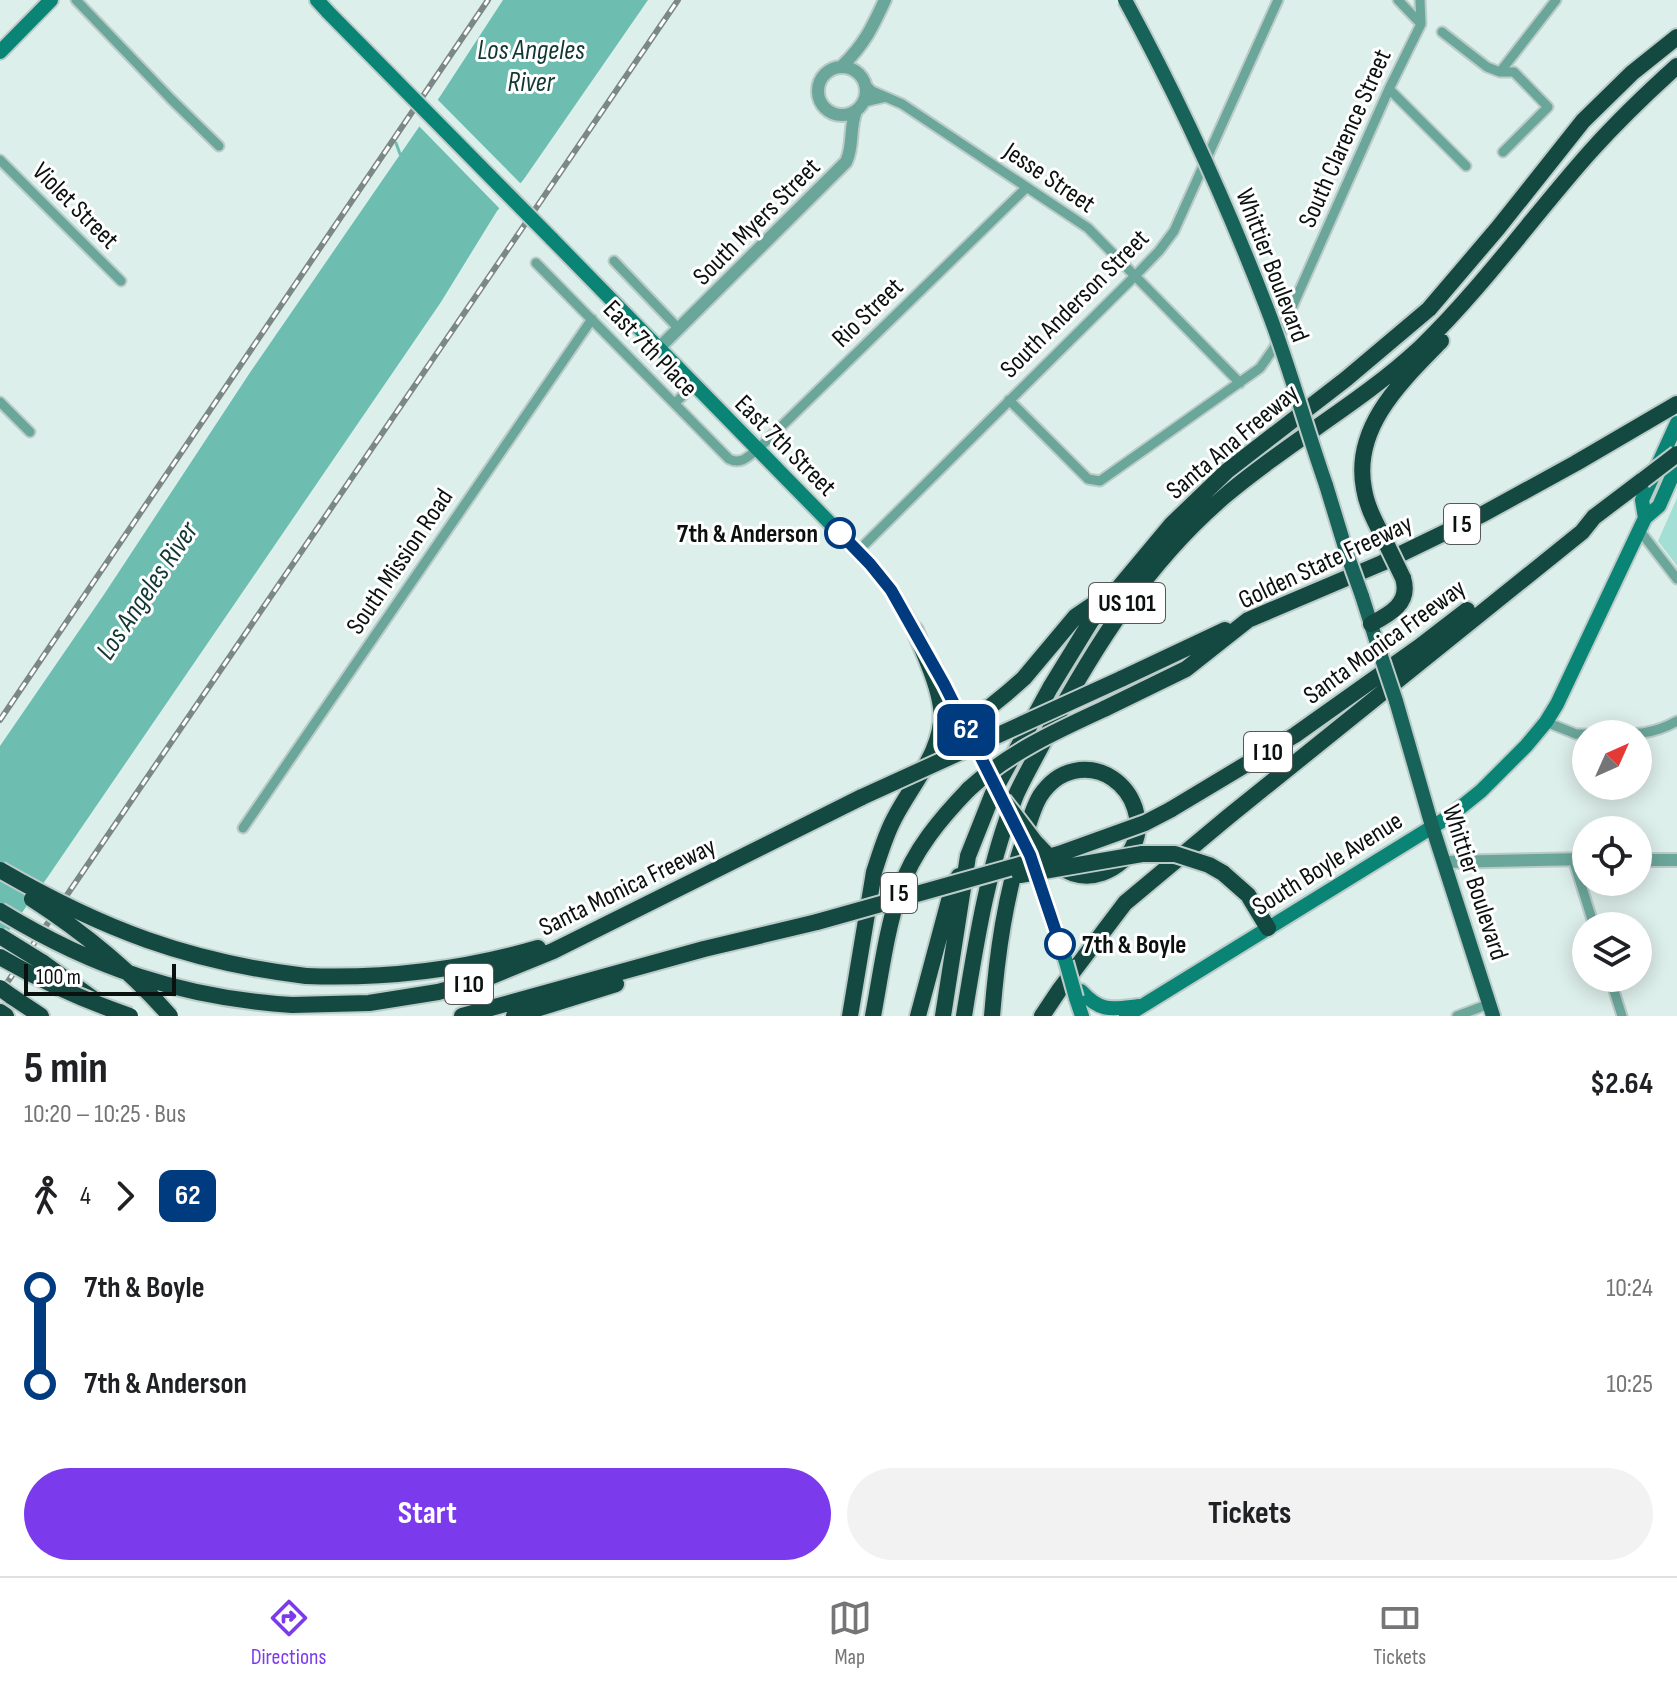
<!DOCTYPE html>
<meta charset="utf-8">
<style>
:root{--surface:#fff;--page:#f2f2f2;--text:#202124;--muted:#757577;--line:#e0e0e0;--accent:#7c3aed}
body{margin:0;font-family:"Sofia Sans Condensed",sans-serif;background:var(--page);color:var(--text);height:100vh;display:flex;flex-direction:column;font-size:30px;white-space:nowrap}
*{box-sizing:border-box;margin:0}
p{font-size:26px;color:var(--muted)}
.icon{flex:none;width:44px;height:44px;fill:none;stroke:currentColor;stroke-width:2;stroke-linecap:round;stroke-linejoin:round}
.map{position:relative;height:1016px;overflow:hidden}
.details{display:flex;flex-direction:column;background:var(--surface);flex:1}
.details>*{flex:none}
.badge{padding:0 16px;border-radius:12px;font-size:28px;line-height:52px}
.needle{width:52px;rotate:45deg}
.fabs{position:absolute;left:1572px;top:720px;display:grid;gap:16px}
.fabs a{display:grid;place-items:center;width:80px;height:80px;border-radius:50%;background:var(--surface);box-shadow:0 4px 20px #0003;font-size:40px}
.scale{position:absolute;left:24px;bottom:20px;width:152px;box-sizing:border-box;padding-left:8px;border:4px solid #0a110f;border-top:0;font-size:22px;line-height:28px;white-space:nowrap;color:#0a110f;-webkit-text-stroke:6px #fff;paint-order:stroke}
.map>.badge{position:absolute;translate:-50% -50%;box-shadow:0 0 0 4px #fff}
.legs{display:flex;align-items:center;gap:12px;height:88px;padding:0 24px;font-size:26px}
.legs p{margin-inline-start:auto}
.overview{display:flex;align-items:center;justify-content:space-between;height:136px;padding:0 24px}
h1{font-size:44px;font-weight:700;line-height:60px}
.primary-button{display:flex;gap:16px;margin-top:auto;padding:16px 24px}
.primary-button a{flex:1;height:92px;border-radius:48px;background:var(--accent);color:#fff;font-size:32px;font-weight:700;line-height:92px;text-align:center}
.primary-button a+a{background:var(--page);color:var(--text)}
ul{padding:0 24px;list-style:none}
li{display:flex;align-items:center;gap:28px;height:96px;font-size:30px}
li i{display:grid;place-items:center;width:12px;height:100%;margin:0 10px;background:currentColor}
li i::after{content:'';width:20px;height:20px;margin:-10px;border:6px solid;border-radius:50%;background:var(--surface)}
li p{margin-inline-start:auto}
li:first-child i{background:linear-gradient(#0000 50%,currentColor 0)}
li:last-child i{background:linear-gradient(currentColor 50%,#0000 0)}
.tab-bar{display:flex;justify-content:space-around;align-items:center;height:112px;border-top:2px solid var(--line);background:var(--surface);font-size:22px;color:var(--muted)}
.tab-bar a{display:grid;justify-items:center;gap:4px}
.tab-bar .on{color:var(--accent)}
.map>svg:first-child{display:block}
</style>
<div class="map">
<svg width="1677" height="1016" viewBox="0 0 1677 1016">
<rect width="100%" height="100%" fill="#ddefeb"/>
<path fill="#a3dfd4" d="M 1677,498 L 1677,566 L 1658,541 Z"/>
<path fill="#6dbeb0" d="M 503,0 L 648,0 L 524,179 L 497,211 L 441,302 L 47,878 L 0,943 L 0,746 L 105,593 L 251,371 L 441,95 Z"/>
<path fill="#ddefeb" d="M 435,97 L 523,186 L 502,211 L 416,123 Z"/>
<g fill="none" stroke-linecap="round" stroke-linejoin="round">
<path stroke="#6dbeb0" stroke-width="3" d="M 396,143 L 400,154"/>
<defs>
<path id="minor" d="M 76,0 L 171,99 L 219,146
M 1398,0 L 1421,24
M 1442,32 L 1487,67 L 1500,72 L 1514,72 L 1548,107 L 1503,152
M 1500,72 L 1556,0
M 866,85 L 872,91 L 902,104 L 1088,228 L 1240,383
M 1389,89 L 1466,166
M 864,102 L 886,97
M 0,160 L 121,281
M 614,261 L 679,329
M 536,263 L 729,459 C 741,465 747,457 757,450 L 1026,188
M 1009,400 L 1088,479 L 1100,481 L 1260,368 L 1274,348 L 1389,89 L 1421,24 L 1420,0
M 0,402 L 30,432
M 675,403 L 694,385
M 1640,531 L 1677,579
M 858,551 L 1135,276 L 1159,251 L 1174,231 L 1278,0
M 1546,722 L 1576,734 L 1586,734
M 1601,734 C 1630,734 1651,736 1677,721
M 243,828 L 592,319
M 1573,859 L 1594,926
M 1610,978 L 1622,1016
M 1457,1016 L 1489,1004"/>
<path id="tertiary" d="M 842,66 C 864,45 872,28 885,0
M818 91a24 24 0 1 1 48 0a24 24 0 1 1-48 0Z
M 659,348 L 846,162 C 854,146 849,128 856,111
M 1638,860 L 1677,860
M 1444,862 L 1586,859"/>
<path id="secondary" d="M 317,0 L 328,12
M 0,52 L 51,0
M 551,238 L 870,564 L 891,590 L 919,638
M 1645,518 L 1642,500 L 1677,423
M 935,667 L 984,763
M 1033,863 L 1066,962
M 1081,991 C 1101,1013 1112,1009 1139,1006
M 1076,998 L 1082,1016
M 1126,1016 L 1450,816 L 1481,791 L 1526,746 L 1546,722 L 1557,704 L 1645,518 L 1659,506 L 1677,465"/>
<path id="primary" d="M 1326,485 L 1347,554
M 1362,596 L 1381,656
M 1396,701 L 1432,826 L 1493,1016"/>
<path id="motorway" d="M 1385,541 C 1377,525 1367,508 1364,489 C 1352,427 1402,381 1441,341
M 1371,624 C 1390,614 1411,603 1403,578
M 1121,679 L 1225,630
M 1104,709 L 1186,669 L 1248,620 L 1382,563 L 1483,514 L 1576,463 L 1677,404
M 962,722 L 991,706 L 1007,693 L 1024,678 L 1076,616 L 1104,597
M 1170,810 L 1295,735 L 1419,647 L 1467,610
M 1223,873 L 1248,895 L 1268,928
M 42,962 L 95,1000
M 306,976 C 385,979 462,970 538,948
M 11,996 L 41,1016
M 292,1005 L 369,1003 L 438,992 L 482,980 L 553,951 L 862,797
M 0,1012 L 6,1016
M 462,1016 L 704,949 L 817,922
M 514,1016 L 616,984
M 850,1016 L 874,872 C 880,854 885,836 894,819 C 911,785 946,748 941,707 C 937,680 924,655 915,630
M 873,1016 C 881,974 886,931 900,890 C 913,851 941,818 969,789
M 918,1016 L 951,893 L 959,876
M 943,1016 L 968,856 L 993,793 L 1050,688 L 1091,621 L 1172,524 L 1227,471 L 1346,379 L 1429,309 L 1498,228 L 1583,121 L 1632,73 L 1677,37
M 964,1016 C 976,942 988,865 1016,795 C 1025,775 1037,755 1047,735 C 1094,647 1148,561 1226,495 C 1288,442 1361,403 1421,347 C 1483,287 1533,216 1590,152 C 1617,122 1647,93 1677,66
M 992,1016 C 997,955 1005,894 1025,836 C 1029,822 1033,808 1040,796 C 1048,784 1060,774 1074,771 C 1133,759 1168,848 1102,873 C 1085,879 1071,875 1057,865
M 1042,1016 L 1060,989 L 1125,903 L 1228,817 L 1582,532 L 1594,517 L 1643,480"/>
</defs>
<use href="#minor" stroke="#bbcbc8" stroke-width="13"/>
<use href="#tertiary" stroke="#bbcbc8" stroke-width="16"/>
<use href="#secondary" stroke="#bbcbc8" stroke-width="18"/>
<use href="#primary" stroke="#bbcbc8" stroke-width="18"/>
<use href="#motorway" stroke="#bbcbc8" stroke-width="20"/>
<use href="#minor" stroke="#6ba69b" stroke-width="9"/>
<use href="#tertiary" stroke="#6ba69b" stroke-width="12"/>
<use href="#secondary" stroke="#0a8475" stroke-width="14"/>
<use href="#primary" stroke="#186359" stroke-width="14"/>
<use href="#motorway" stroke="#134941" stroke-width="16"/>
<defs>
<path id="rail" d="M 0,720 L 488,0
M 0,993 L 678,0"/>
</defs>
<use href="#rail" stroke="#7b8885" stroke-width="6"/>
<use href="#rail" stroke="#fff" stroke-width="3" stroke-dasharray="9" stroke-linecap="butt"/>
<defs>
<path id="secondary-bridge" d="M 328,12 L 551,238
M 984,763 L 1030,855
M 1066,962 L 1076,998"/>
<path id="primary-bridge" d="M 1125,0 C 1180,101 1227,204 1268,311 C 1290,368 1306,428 1326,485
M 1347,554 L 1362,596
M 1381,656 L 1396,701"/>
<path id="motorway-bridge" d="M 1643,480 L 1677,454
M 1385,541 L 1403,578
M 969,789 C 1008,753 1056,731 1104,709
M 862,797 L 1121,679
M 1003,800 L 1035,842 L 1056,864
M 0,870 C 102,929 188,962 306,976
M 1020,875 L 1142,854 L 1175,854 L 1209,865 L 1223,873
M 32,899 C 83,932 130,970 170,1016
M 0,911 C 93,968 183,998 292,1005
M 817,922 L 1059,854 L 1145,823 L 1170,810
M 0,936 L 42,962
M 0,957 C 43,982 83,1000 130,1016
M 0,988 L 11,996"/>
</defs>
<use href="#secondary-bridge" stroke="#bbcbc8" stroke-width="18" stroke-linecap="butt"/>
<use href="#primary-bridge" stroke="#bbcbc8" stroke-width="18" stroke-linecap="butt"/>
<use href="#motorway-bridge" stroke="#bbcbc8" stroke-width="20" stroke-linecap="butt"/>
<use href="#secondary-bridge" stroke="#0a8475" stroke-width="14"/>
<use href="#primary-bridge" stroke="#186359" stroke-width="14"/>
<use href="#motorway-bridge" stroke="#134941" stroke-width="16"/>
</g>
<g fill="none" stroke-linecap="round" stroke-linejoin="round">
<defs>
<path id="line-1" d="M 840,533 L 870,564 L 891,590 L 944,684 L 1030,855 L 1060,944"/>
</defs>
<use href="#line-1" stroke="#fff" stroke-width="18"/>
<use href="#line-1" stroke="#003b80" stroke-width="12"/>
</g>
<g fill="#fff" stroke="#003b80" stroke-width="4">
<circle cx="840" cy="533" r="14"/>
<circle cx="1060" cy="944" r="14"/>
</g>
<g text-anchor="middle" stroke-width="6" stroke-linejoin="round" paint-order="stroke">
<g fill="#fff" stroke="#545857" stroke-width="2">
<rect x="1444" y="504" width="36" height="40" rx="6"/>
<rect x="1089" y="583" width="76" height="40" rx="6"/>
<rect x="1244" y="732" width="48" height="40" rx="6"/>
<rect x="881" y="873" width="36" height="40" rx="6"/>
<rect x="445" y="964" width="48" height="40" rx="6"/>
</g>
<g font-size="24" font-weight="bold" fill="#0a110f">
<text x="1462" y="532">I 5</text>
<text x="1127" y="611">US 101</text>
<text x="1268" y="760">I 10</text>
<text x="899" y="901">I 5</text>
<text x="469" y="992">I 10</text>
</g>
<g font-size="26" fill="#0a110f" stroke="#fff">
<text transform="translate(1344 138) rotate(-66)" y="9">South Clarence Street</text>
<text transform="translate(1050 177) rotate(34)" y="9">Jesse Street</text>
<text transform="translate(76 205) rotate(45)" y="9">Violet Street</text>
<text transform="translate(756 221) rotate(-45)" y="9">South Myers Street</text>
<text transform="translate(1273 265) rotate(69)" y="9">Whittier Boulevard</text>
<text transform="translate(1074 303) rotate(-45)" y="9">South Anderson Street</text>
<text transform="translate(867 312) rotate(-44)" y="9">Rio Street</text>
<text transform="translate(651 348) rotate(46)" y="9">East 7th Place</text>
<text transform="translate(1232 441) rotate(-40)" y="9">Santa Ana Freeway</text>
<text transform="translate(786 445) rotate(45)" y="9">East 7th Street</text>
<text transform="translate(399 561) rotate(-56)" y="9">South Mission Road</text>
<text transform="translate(1325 561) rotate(-25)" y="9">Golden State Freeway</text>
<text transform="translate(1384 641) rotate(-36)" y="9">Santa Monica Freeway</text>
<text transform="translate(1327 863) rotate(-32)" y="9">South Boyle Avenue</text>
<text transform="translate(1476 882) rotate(72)" y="9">Whittier Boulevard</text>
<text transform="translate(627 886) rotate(-26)" y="9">Santa Monica Freeway</text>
</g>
<g font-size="26" font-weight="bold" fill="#0a110f" stroke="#fff" text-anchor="end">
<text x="818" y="542">7th &amp; Anderson</text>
<text x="1082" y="953" text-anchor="start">7th &amp; Boyle</text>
</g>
<g font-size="28" font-style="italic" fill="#113832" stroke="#fff">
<text x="531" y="59">Los Angeles<tspan x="531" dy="32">River</tspan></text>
<text transform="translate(146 590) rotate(-56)" y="10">Los Angeles River</text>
</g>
</g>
</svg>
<div class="fabs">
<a><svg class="needle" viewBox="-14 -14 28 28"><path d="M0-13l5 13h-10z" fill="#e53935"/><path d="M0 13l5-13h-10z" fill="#757577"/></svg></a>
<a><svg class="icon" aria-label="locate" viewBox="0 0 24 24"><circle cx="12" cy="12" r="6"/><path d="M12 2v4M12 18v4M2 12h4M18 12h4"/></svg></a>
<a><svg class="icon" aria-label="layers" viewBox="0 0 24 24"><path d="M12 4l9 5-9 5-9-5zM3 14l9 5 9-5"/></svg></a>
</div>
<div class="scale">100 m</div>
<b class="badge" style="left:966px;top:730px;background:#003b80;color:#fff">62</b>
</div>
<section class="details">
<div class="overview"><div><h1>5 min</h1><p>10:20 – 10:25 · Bus</p></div><b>$2.64</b></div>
<div class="legs"><svg class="icon" aria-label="walk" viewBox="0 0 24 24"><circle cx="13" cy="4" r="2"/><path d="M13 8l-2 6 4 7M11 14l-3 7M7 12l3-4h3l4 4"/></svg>4<svg class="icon" aria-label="forward" viewBox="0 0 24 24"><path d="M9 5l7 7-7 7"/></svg><b class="badge" style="background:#003b80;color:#fff">62</b></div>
<ul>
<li><i style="color:#003b80"></i><b>7th &amp; Boyle</b><p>10:24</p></li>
<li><i style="color:#003b80"></i><b>7th &amp; Anderson</b><p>10:25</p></li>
</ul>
<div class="primary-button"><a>Start</a><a>Tickets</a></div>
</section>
<nav class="tab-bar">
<a class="on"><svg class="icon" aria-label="directions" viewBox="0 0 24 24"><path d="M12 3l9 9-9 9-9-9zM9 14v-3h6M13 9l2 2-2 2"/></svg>Directions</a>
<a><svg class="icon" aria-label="map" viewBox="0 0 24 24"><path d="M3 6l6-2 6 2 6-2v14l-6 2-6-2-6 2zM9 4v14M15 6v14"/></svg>Map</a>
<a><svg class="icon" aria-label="tickets" viewBox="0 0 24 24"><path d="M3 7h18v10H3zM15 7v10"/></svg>Tickets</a>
</nav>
